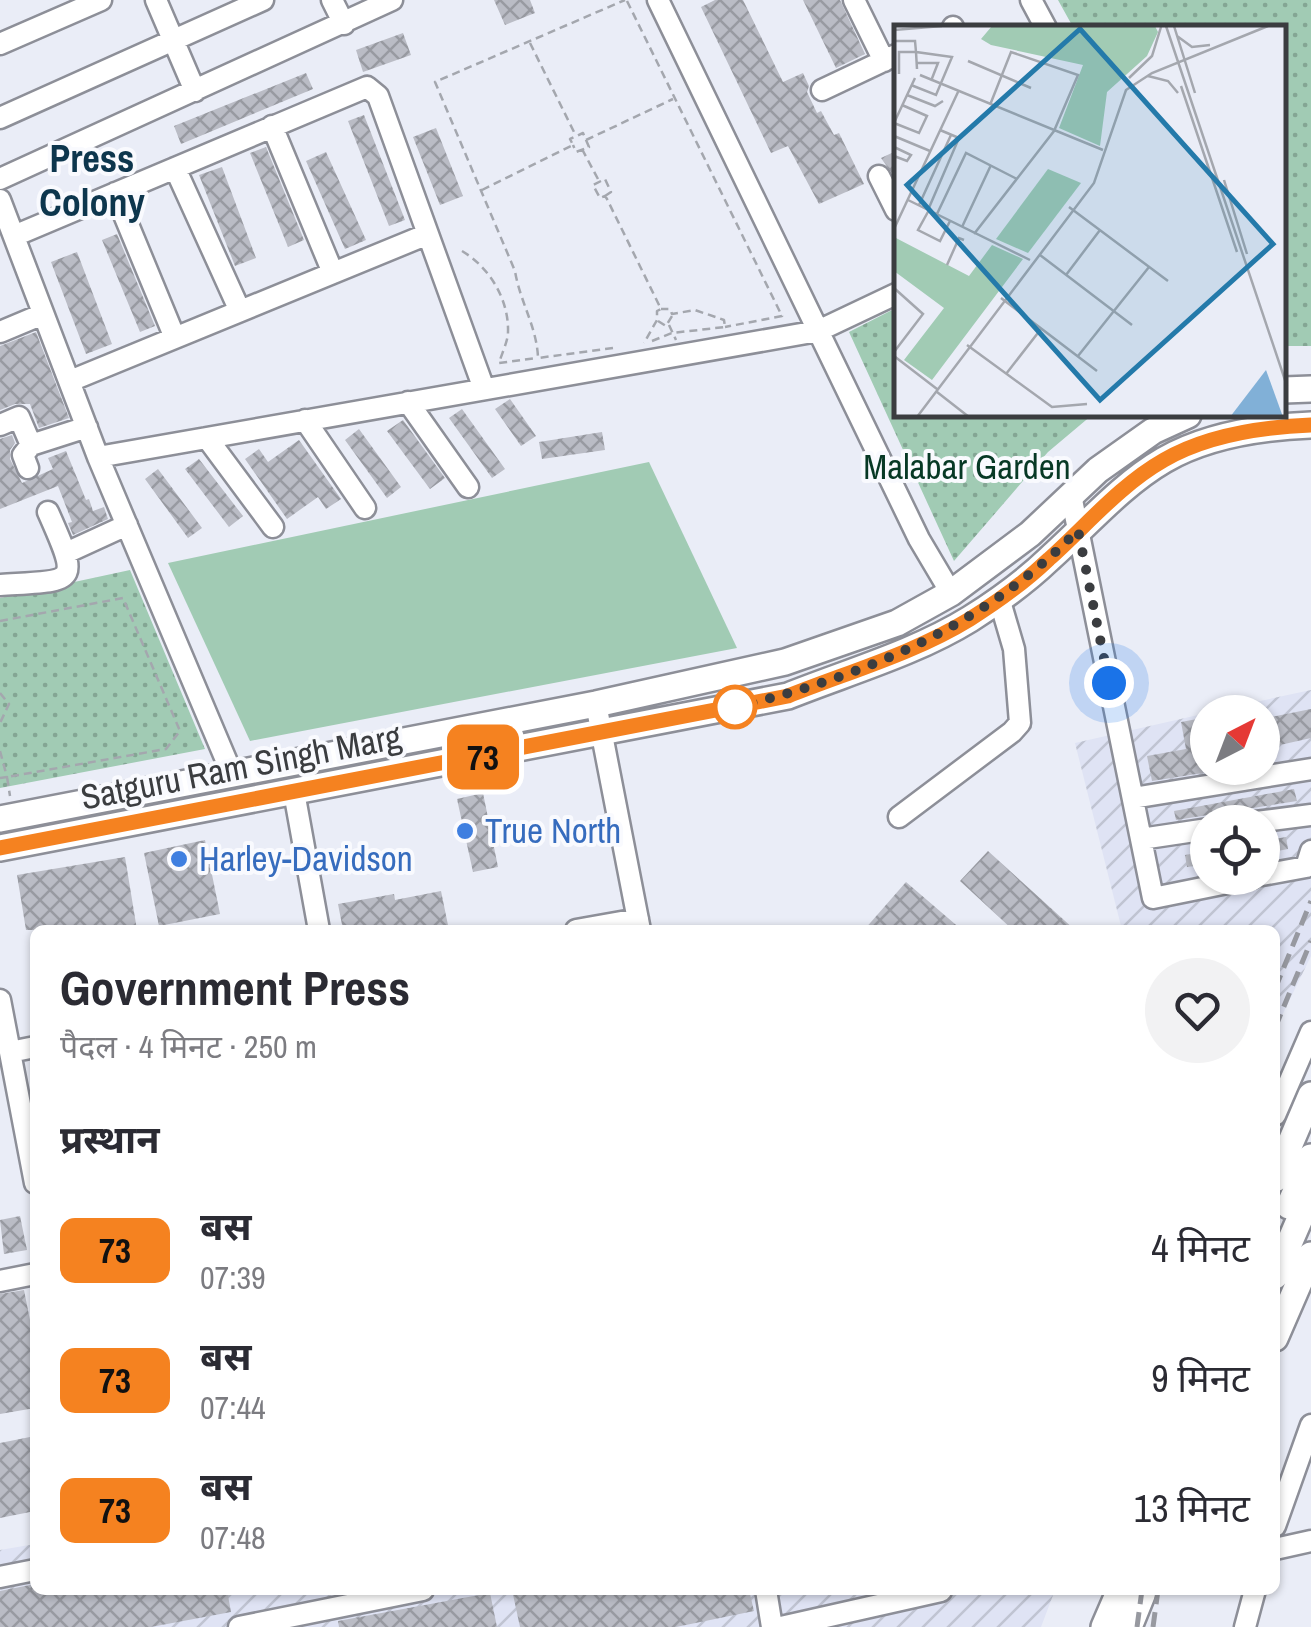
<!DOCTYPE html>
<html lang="hi">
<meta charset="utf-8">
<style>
:root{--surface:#fff;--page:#f2f2f3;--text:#2b2b33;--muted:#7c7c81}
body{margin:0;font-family:"Archivo Narrow","Noto Sans Devanagari",sans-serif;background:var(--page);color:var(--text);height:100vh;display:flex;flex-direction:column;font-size:38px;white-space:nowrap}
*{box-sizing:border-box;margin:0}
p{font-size:32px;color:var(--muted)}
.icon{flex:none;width:55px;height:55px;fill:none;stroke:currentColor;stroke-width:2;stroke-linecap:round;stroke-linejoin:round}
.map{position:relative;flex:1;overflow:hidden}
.side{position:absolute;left:30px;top:925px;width:1250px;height:670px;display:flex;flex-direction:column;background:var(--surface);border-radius:15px;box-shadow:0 2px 8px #0004}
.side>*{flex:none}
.badge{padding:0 20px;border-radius:15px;font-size:35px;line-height:65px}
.needle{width:65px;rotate:42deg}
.controls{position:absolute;left:1190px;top:695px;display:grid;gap:20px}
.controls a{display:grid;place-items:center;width:90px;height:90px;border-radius:50%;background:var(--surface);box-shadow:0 2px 8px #0004;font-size:50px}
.you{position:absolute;width:50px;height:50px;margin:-25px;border:8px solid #fff;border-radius:50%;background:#1a73e8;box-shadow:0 0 0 15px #1a73e833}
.map>.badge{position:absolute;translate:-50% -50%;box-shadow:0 0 0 5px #fff}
h2{padding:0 30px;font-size:38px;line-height:90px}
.round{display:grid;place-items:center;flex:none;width:105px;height:105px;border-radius:52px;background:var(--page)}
.overview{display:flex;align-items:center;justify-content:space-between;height:170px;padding:0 30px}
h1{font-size:48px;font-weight:700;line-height:75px}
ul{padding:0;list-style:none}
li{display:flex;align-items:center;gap:30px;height:130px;padding:0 30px}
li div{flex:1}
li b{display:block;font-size:38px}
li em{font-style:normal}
li .badge{min-width:110px;font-weight:700;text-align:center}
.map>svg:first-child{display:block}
</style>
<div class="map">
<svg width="1311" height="1627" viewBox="0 0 1311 1627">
<defs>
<pattern id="industrial-furrows" width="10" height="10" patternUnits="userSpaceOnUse" patternTransform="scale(2.5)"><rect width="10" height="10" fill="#dfe3f4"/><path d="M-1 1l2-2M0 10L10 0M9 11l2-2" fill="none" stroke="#c0c4d2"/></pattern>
<pattern id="park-dots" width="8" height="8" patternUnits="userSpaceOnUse" patternTransform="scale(2.5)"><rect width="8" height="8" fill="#a1cbb4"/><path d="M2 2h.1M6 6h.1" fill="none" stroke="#84a694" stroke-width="1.8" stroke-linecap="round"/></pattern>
<pattern id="building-cross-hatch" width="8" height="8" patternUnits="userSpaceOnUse" patternTransform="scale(2.5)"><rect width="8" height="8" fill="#babcc5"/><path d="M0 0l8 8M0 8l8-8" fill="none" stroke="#989aa1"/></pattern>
</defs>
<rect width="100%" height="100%" fill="#eaedf7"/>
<path fill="url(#industrial-furrows)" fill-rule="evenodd" d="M 1311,690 L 1311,956 L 1275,1030 L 1275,930 L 1122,930 L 1075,743 L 1207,713 L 1208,768 L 1262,768 L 1262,712 L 1209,712 ZM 1208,822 L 1262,822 L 1262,878 L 1208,878 Z
M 35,1544 L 35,1590 L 1055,1590 L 1041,1627 L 0,1627 L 0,1550 Z"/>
<path fill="#a1cbb4" d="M 649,462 L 737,648 L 250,741 L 168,563 Z"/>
<path fill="url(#park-dots)" d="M 1058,0 L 1311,0 L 1311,346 L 1284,346 L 1284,28 L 1073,27 Z
M 896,308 L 896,415 L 1092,415 L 1048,452 L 954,561 L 849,332 Z
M 130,570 L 205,749 L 0,788 L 0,598 Z"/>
<path fill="url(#building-cross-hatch)" d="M 494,0 L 530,0 L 535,13 L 505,25 Z
M 715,0 L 743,0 L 783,82 L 803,73 L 809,86 L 807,92 L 817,113 L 821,111 L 834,135 L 839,133 L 864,184 L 819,204 L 788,146 L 771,153 L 701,7 Z
M 803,0 L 840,0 L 865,54 L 836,68 Z
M 403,33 L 411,55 L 363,72 L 356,50 Z
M 306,73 L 313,89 L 181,144 L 174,126 Z
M 364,115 L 405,220 L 389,226 L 348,121 Z
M 436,128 L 463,196 L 440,205 L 413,137 Z
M 266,147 L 304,240 L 288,247 L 250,153 Z
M 896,151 L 896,179 L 881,158 Z
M 326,152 L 366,240 L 345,249 L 306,161 Z
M 222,167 L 256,258 L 235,266 L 199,175 Z
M 117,234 L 155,326 L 140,332 L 102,240 Z
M 77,252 L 112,344 L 86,354 L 51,262 Z
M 36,332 L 69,418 L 39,428 L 30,404 L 15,404 L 0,410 L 0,346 Z
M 510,399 L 536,436 L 521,446 L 495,409 Z
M 462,409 L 505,469 L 492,478 L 449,418 Z
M 403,420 L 445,478 L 430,489 L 387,431 Z
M 359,429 L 401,487 L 387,498 L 345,440 Z
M 602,432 L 605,450 L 542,459 L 539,442 Z
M 12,435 L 15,443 L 10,450 L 10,459 L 22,483 L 53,469 L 48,458 L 66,451 L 86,500 L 89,499 L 93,511 L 104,507 L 108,519 L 73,535 L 68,523 L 72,522 L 58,486 L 0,509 L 0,439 Z
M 299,440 L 341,499 L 326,509 L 318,497 L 287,519 L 245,459 L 259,449 L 268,462 Z
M 199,459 L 243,516 L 229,527 L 185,469 Z
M 158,469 L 202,528 L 188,538 L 145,479 Z
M 1311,709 L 1311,738 L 1262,749 L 1262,719 Z
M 1208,717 L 1208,760 L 1202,761 L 1203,773 L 1152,781 L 1147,756 L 1186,749 L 1181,722 Z
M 1294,789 L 1297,801 L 1176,820 L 1174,811 Z
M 483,793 L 498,867 L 473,872 L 457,799 Z
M 1286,837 L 1288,849 L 1262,854 L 1262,841 Z
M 205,840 L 220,914 L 159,926 L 144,853 Z
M 988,851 L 1075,930 L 1013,930 L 960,881 Z
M 1208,851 L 1208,864 L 1187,867 L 1185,855 Z
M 125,857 L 137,930 L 26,930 L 17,875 Z
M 906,882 L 962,930 L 864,930 Z
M 441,891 L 449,930 L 343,930 L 338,904 L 394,894 L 395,900 Z
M 20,1216 L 27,1250 L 4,1254 L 0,1220 Z
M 24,1290 L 34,1340 L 30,1341 L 35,1365 L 35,1408 L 0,1414 L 0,1294 Z
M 35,1436 L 35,1511 L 0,1518 L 0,1443 Z
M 35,1584 L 35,1590 L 227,1590 L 231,1612 L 151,1627 L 0,1627 L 0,1591 Z
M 512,1590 L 749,1590 L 754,1611 L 676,1627 L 520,1627 Z
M 490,1593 L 497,1627 L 339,1627 L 338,1621 Z"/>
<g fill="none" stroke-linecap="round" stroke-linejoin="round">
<defs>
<path id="minor" d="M 156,0 L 195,91
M 332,0 L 344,24
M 658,0 L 919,539 L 951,593
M 854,0 L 884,61
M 1031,0 L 1046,28
M 953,28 L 953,27
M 0,44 L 101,0
M 822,90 L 896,55
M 0,118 L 263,0
M 272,126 L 333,273
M 175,168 L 240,311
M 879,176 L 896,210
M 0,179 L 392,0
M 115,193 L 175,338
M 0,200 L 98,457 L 232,774
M 14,236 L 367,87 L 378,96 L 484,389
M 0,332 L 43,314
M 70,381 L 428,234
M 408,402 L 468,487
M 305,420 L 365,508
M 0,425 L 19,417 L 31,445
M 207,438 L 273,527
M 98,457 L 818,331 L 896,294
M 28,468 L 23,455 L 31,445 L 87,427
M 1071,495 L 1153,898 L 1252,878
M 66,553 L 127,525
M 0,585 C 77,580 81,586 48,512
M 596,704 L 640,930
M 294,792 L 319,930
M 1133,798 L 1311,769
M 899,817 L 1012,732 L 1020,723 L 1014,649 L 999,598
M 1256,822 L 1311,815
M 1141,839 L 1208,829
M 1262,875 L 1306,867 L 1311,851
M 576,930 L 638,919
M 0,1000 L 35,1183
M 10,1052 L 35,1047
M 1275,1115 L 1311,1032
M 0,1281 L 35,1274
M 1275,1526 L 1311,1425
M 1275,1549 L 1311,1541
M 0,1577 L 35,1570
M 766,1590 L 772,1627
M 239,1627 L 423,1590
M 781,1627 L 941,1591
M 1245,1627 L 1255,1590"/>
<path id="major" d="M 1284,390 L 1311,389
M 0,819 L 596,704 L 785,662 L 897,623 L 951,593 L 1030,534 L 1098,470 L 1153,431 L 1188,415
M 0,848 L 788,696 C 848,672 915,653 970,619 C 997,602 1026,581 1049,559 C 1086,526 1121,485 1164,460 C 1207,435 1262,427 1311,425
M 1275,1179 L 1311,1095
M 1289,1206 L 1311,1157
M 1275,1276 L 1311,1193
M 1275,1338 L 1311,1255
M 1104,1627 L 1120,1590
M 1129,1627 L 1144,1590"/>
</defs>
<use href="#minor" stroke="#8d8f98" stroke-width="25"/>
<use href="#major" stroke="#8d8f98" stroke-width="30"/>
<path stroke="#a4a7ae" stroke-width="2.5" stroke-dasharray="8 5" stroke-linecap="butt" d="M 627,1 L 782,316 L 725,327
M 530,43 L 575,134
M 586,140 L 673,99
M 582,149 L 599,181
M 482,190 L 573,145 L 570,139 L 583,133 L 589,147 L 576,152 L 573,145
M 605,196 L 611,192 L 605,179 L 593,185 L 600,198 L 605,196 L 607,199 L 661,309 L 657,311 L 657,320 L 644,343
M 462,251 C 489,267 509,299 508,332 C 508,341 502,353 499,363 L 536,358
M 658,321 L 666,326 L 672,316
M 669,325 L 676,340
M 652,341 L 672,333 L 725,327 L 724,320 L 695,310 L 672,314 L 670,309 L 661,309
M 613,348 L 538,358 C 537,327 520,302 515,271 L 435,82 L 625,0
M 0,621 L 123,598 L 180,731 L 166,749 L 7,777 L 10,796
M 0,693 L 9,704 L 0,723
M 0,751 L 7,777 L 0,778"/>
<use href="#minor" stroke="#fff" stroke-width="20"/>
<use href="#major" stroke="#fff" stroke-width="25"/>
<path stroke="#9799a0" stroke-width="5" stroke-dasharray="15 8" stroke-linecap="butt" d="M 1275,989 L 1311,901
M 1275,1028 L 1311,941
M 1137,1627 L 1142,1590
M 1153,1627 L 1158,1590"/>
</g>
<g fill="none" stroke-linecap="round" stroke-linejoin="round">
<defs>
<path id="line" d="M 0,848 L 788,696 C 848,672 915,653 970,619 C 997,602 1026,581 1049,559 C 1086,526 1120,485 1164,460 C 1207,435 1262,427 1311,425"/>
</defs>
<use href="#line" stroke="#fff" stroke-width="22"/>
<use href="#line" stroke="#f58220" stroke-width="15"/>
<path stroke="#3b3d40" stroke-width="10" stroke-dasharray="0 18" d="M 735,707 C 863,677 985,626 1078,530 L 1109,683"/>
</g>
<circle fill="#fff" stroke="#f58220" stroke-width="5" cx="735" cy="707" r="20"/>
<g fill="#3f7fe0" stroke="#f9fafe" stroke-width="4">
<circle cx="465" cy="831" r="10"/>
<circle cx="179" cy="859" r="10"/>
</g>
<g text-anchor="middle" stroke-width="8" stroke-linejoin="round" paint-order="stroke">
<g font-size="35" fill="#073925" stroke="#f9fafe">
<text x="967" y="479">Malabar Garden</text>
</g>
<g font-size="35" fill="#3b3d40" stroke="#f9fafe">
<text transform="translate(241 767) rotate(-11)" y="12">Satguru Ram Singh Marg</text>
</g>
<g font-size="35" fill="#366cbe" stroke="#f9fafe" text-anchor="start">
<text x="485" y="843">True North</text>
<text x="199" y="871">Harley-Davidson</text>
</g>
<g font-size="38" font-weight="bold" fill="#0d364d" stroke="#f9fafe">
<text x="92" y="172">Press<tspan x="92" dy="44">Colony</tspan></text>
</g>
</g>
<g transform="translate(894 25)">
<rect width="392" height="392" fill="#eaedf7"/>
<path d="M 154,144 L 187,158 L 134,228 L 102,214 Z" fill="#a1cbb4"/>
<path d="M 98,1 L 261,1 L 264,7 L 253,31 L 213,67 L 206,121 L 165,103 L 189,40 L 97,20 L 87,14 ZM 0,212 L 75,251 L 98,220 L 129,234 L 38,355 L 10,335 L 50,283 L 0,246 Z" fill="#a1cbb4"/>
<path d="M 372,345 L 389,392 L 336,392 Z" fill="#81b0d7"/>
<path fill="none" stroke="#a4a7ae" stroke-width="2.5" d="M 272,1 L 393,361M 280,1 L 301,68M 0,5 L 48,1M 283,11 L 298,22 L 316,20M 0,16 L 21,16 L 22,27 L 5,27 L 5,49M 74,36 L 137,63M 23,38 L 44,38 L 37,56M 26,50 L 209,125M 254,51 L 274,56 L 284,68M 235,53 L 258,31 L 267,2M 17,60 L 42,70 L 58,32 L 22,27 L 23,44M 287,61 L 343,227M 13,70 L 41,81 L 49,76M 0,98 L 25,108 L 33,91 L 8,80M 0,98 L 21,53M 0,111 L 36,126M 0,122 L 17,130 L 13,136 L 0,131M 330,155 L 353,229M 14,175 L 136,235M 25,180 L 57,110M 175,182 L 274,256M 34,185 L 65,113 L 46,105M 35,185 L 24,205 L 46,216 L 56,196M 43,189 L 72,128 L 123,154M 68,202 L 97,140M 0,204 L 64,67M 80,209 L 160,106 L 184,50 L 117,27 L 96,80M 146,230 L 238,300M 53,240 L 65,213 L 70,215M 172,250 L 206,205M 0,263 L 29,289 L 0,327M 107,273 L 203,346M 73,320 L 158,382 L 193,379M 0,331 L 43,364M 184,331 L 255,242M 112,349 L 147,304M 43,367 L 75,392M 23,392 L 200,158 L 232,65 L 258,48 L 374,1"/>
<path fill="#247aaa" fill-opacity="0.15" stroke="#247aaa" stroke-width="5" d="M 186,4 L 379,219 L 206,375 L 13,160 Z"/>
<rect width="392" height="392" fill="none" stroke="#3b3d40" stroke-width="5"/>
</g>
</svg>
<div class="controls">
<a><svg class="needle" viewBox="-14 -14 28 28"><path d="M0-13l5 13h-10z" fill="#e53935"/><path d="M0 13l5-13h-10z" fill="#7c7c81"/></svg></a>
<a><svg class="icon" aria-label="locate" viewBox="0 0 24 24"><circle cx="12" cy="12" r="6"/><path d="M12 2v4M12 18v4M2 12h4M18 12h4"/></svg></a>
</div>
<div class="you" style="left:1109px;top:683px"></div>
<b class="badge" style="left:483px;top:757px;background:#f58220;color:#111">73</b>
<section class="side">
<div class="overview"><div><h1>Government Press</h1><p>पैदल · 4 मिनट · 250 m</p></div><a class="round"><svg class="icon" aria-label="heart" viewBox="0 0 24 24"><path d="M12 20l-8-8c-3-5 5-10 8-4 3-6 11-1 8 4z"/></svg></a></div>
<h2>प्रस्थान</h2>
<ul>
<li><span class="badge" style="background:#f58220;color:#111">73</span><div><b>बस</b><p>07:39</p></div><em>4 मिनट</em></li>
<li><span class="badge" style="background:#f58220;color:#111">73</span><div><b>बस</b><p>07:44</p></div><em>9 मिनट</em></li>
<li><span class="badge" style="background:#f58220;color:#111">73</span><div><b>बस</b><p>07:48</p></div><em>13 मिनट</em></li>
</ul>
</section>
</div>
